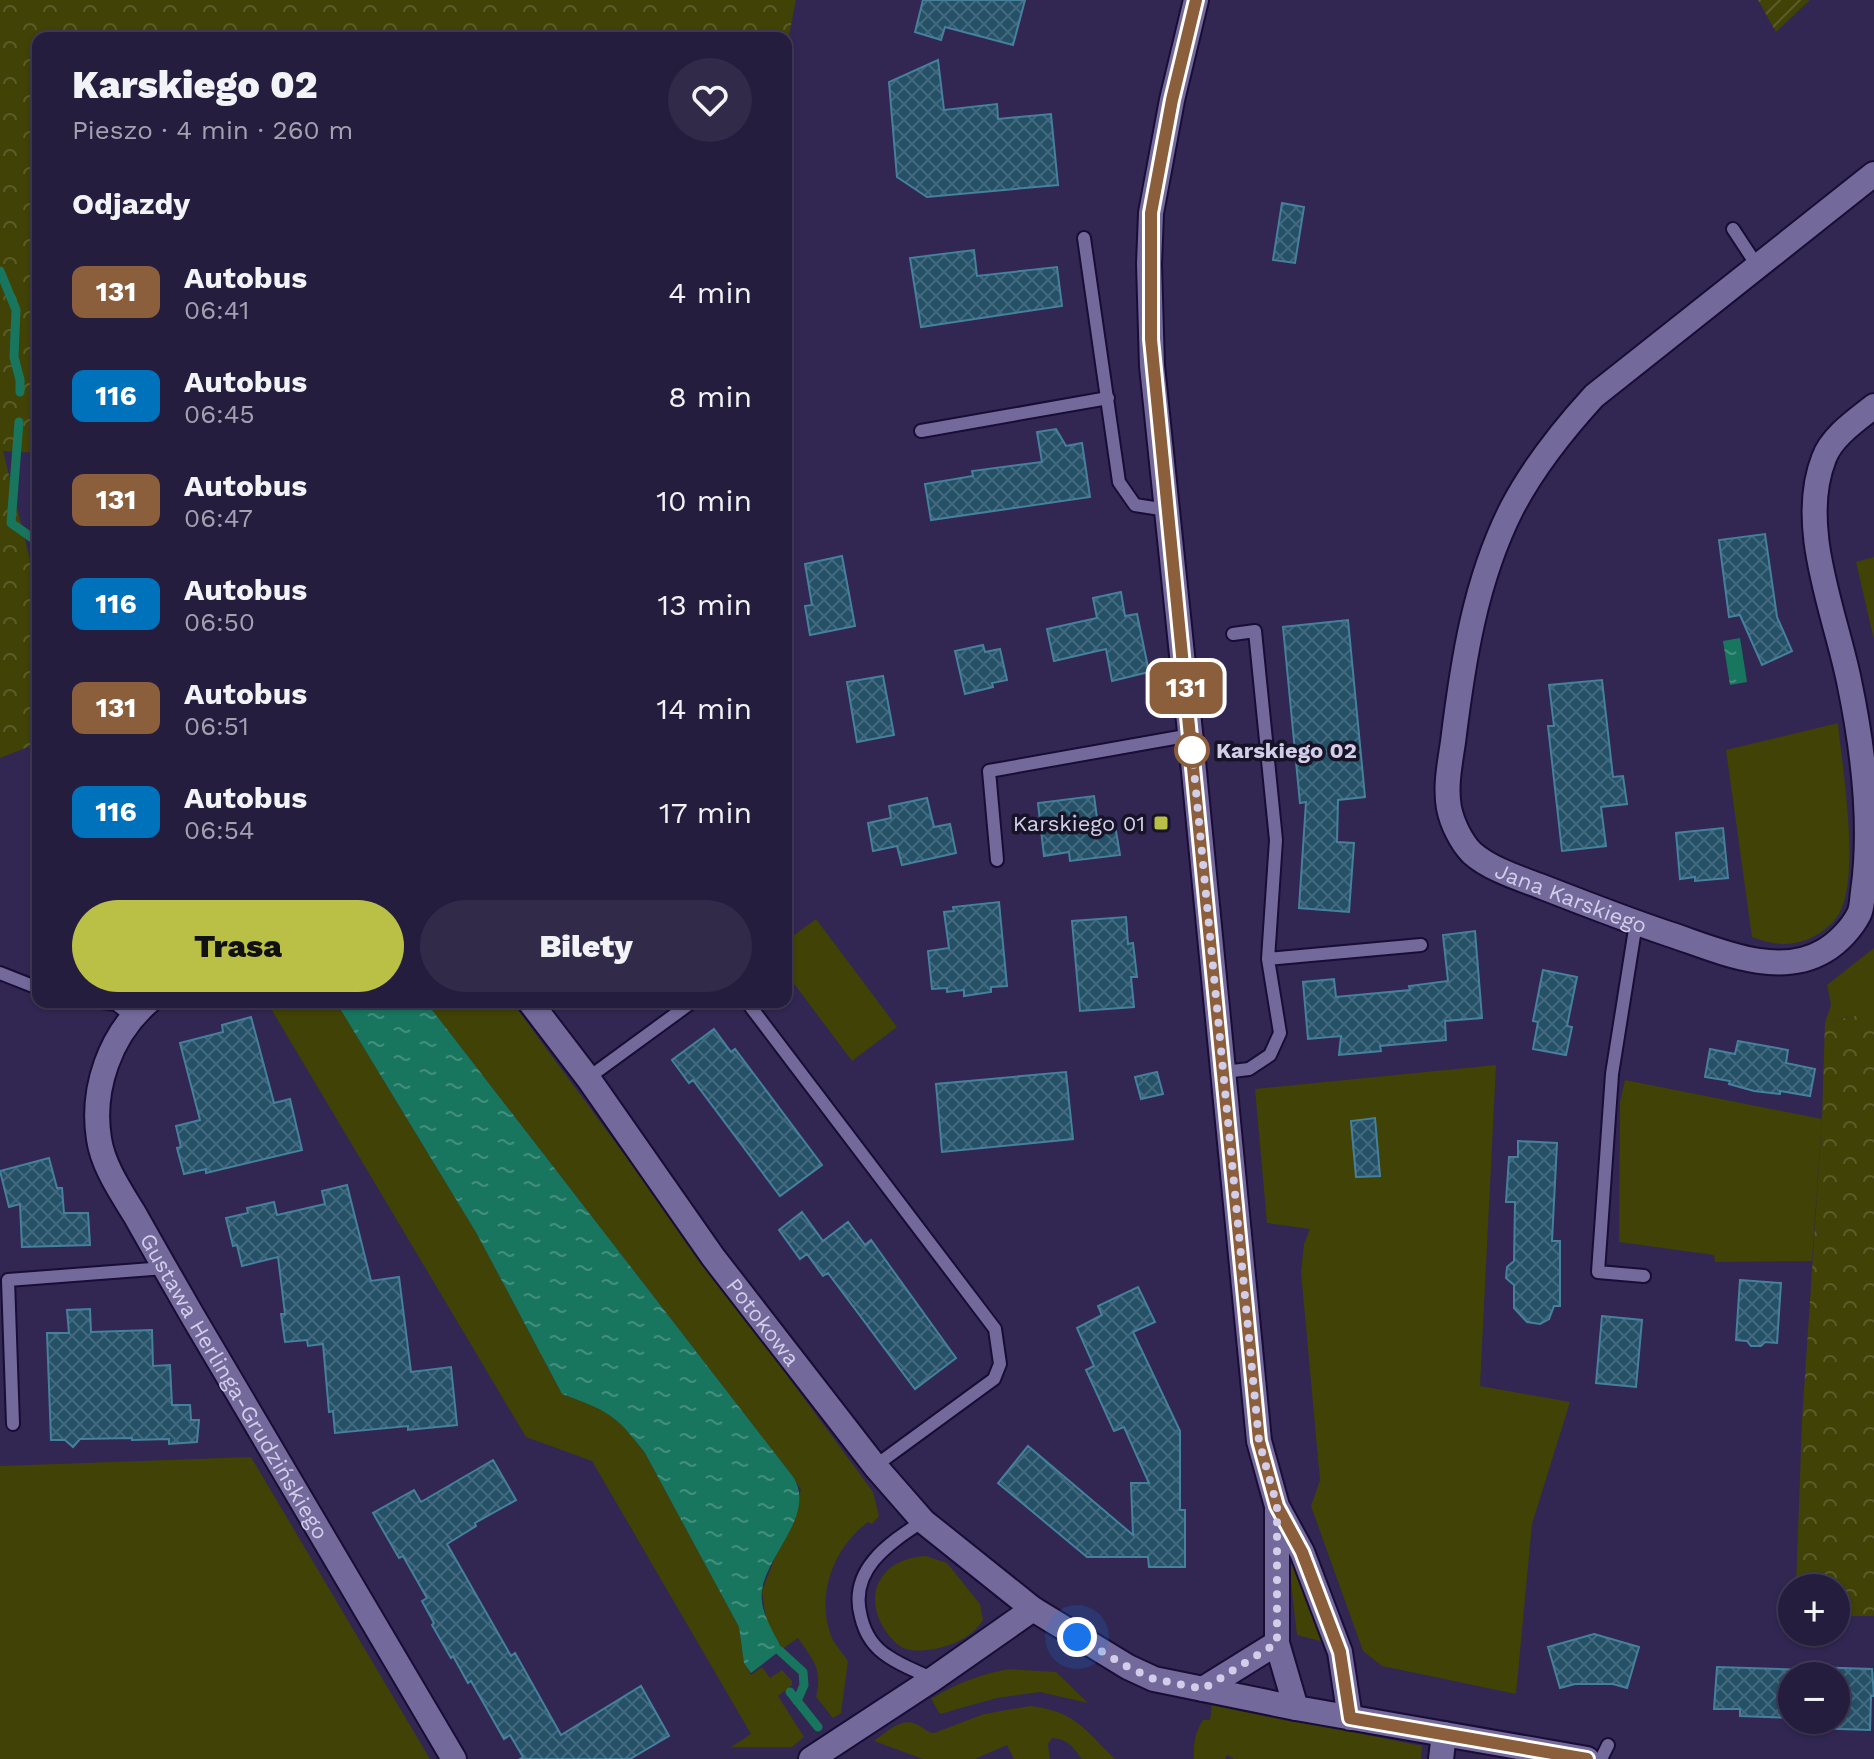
<!DOCTYPE html>
<html lang="pl">
<meta charset="utf-8">
<style>
:root{--surface:#251d3e;--page:#312a49;--text:#f1f3f6;--muted:#a3a2b0;--line:#423b58;--accent:#bac045}
body{margin:0;font-family:"Work Sans",sans-serif;background:var(--page);color:var(--text);height:100vh;display:flex;flex-direction:column;font-size:30px;white-space:nowrap}
*{box-sizing:border-box;margin:0}
p{font-size:26px;color:var(--muted)}
.icon{flex:none;width:44px;height:44px;fill:none;stroke:currentColor;stroke-width:2;stroke-linecap:round;stroke-linejoin:round}
.map{position:relative;flex:1;overflow:hidden}
.side{position:absolute;left:32px;top:32px;width:760px;height:976px;display:flex;flex-direction:column;background:var(--surface);border-radius:16px;box-shadow:0 2px 6px #0004,0 0 0 2px var(--line)}
.side>*{flex:none}
.badge{padding:0 16px;border-radius:12px;font-size:28px;line-height:52px}
.buttons{position:absolute;left:1778px;top:1574px;display:grid;gap:16px}
.buttons a{display:grid;place-items:center;width:72px;height:72px;border-radius:50%;background:var(--surface);box-shadow:0 2px 6px #0004,0 0 0 2px var(--line);font-size:40px}
.you{position:absolute;width:40px;height:40px;margin:-20px;border:6px solid #fff;border-radius:50%;background:#1a73e8;box-shadow:0 0 0 12px #1a73e833}
.map>.badge{position:absolute;translate:-50% -50%;box-shadow:0 0 0 4px #fff}
h2{padding:0 40px;font-size:30px;line-height:72px}
.round{display:grid;place-items:center;flex:none;width:84px;height:84px;border-radius:42px;background:var(--page)}
.summary{display:flex;align-items:center;justify-content:space-between;height:136px;padding:0 40px}
h1{font-size:38px;font-weight:800;line-height:60px}
.primary-button{display:flex;gap:16px;margin-top:auto;padding:16px 40px}
.primary-button a{flex:1;height:92px;border-radius:48px;background:var(--accent);color:#111;font-size:32px;font-weight:800;line-height:92px;text-align:center}
.primary-button a+a{background:var(--page);color:var(--text)}
ul{padding:0;list-style:none}
li{display:flex;align-items:center;gap:24px;height:104px;padding:0 40px}
li div{flex:1}
li b{display:block;font-size:30px}
li em{font-style:normal}
li .badge{min-width:88px;font-weight:700;text-align:center}
.map>svg:first-child{display:block}
</style>
<div class="map">
<svg width="1874" height="1759" viewBox="0 0 1874 1759">
<defs>
<pattern id="forest-crowns" width="20" height="18" patternUnits="userSpaceOnUse" patternTransform="scale(2)"><rect width="20" height="18" fill="#404206"/><path d="M2 6a3 3 0 1 1 6 0M12 15a3 3 0 1 1 6 0" fill="none" stroke="#5b5c2a"/></pattern>
<pattern id="garden-furrows" width="10" height="10" patternUnits="userSpaceOnUse" patternTransform="scale(2)"><rect width="10" height="10" fill="#404206"/><path d="M-1 1l2-2M0 10L10 0M9 11l2-2" fill="none" stroke="#5b5c2a"/></pattern>
<pattern id="water-ripples" width="26" height="14" patternUnits="userSpaceOnUse" patternTransform="scale(2)"><rect width="26" height="14" fill="#18765f"/><path d="M2 4q2-2 4 0t4 0M15 11q2-2 4 0t4 0" fill="none" stroke="#448e7e"/></pattern>
<pattern id="building-cross-hatch" width="8" height="8" patternUnits="userSpaceOnUse" patternTransform="scale(2)"><rect width="8" height="8" fill="#245167"/><path d="M0 0l8 8M0 8l8-8" fill="none" stroke="#43697d"/></pattern>
</defs>
<rect width="100%" height="100%" fill="#312752"/>
<path fill="#404206" d="M 1874,557 L 1874,640 L 1856,562 Z
M 1838,723 C 1842,768 1861,875 1839,914 C 1833,925 1817,936 1806,940 C 1787,947 1769,944 1752,937 L 1726,750 Z
M 816,919 L 897,1027 L 852,1061 L 786,973 L 786,941 Z
M 1874,948 L 1874,1007 L 1855,1016 L 1825,1022 L 1831,1005 L 1827,985 Z
M 267,1002 L 336,1002 L 477,1234 L 562,1394 C 607,1411 615,1413 645,1453 L 739,1627 L 744,1662 L 751,1675 L 762,1667 L 770,1678 L 782,1670 L 792,1681 L 792,1685 L 778,1696 L 804,1737 L 792,1747 L 731,1747 L 751,1734 L 592,1461 L 526,1437 Z
M 426,1002 L 512,1002 L 873,1492 L 879,1516 L 872,1524 L 868,1522 C 833,1548 814,1598 833,1640 C 837,1647 843,1654 848,1661 L 841,1713 L 833,1718 L 816,1697 C 823,1669 813,1660 798,1638 L 782,1649 L 766,1619 L 762,1591 L 801,1490 L 794,1478 Z
M 1496,1065 L 1480,1386 L 1570,1402 L 1532,1524 L 1516,1694 L 1382,1666 L 1363,1651 L 1311,1506 L 1320,1480 L 1301,1272 L 1304,1244 L 1310,1229 L 1267,1223 L 1255,1089 Z
M 1625,1080 L 1822,1119 L 1812,1261 L 1715,1262 L 1714,1255 L 1619,1242 L 1620,1102 Z
M 251,1457 L 430,1759 L 0,1759 L 0,1466 Z
M 1287,1548 L 1291,1548 L 1328,1643 L 1297,1635 Z
M 926,1556 L 947,1563 L 980,1604 L 983,1620 C 974,1634 960,1642 943,1647 C 933,1650 916,1652 906,1649 C 898,1646 892,1640 887,1633 C 860,1595 881,1558 926,1556 Z
M 1010,1669 L 1056,1672 L 1088,1703 L 1040,1692 L 997,1698 L 940,1714 L 931,1699 C 957,1683 980,1674 1010,1669 Z
M 1212,1704 L 1422,1746 L 1421,1759 L 1234,1759 L 1227,1755 L 1225,1759 L 1194,1759 C 1193,1745 1195,1732 1203,1720 L 1210,1720 Z
M 1030,1706 C 1075,1711 1084,1729 1115,1759 L 1082,1759 C 1073,1747 1068,1739 1052,1738 L 1048,1744 L 1050,1759 L 1014,1759 L 1007,1745 L 975,1759 L 923,1759 L 874,1741 C 885,1733 901,1717 916,1724 C 924,1727 925,1732 934,1733 L 984,1714 Z"/>
<path fill="url(#forest-crowns)" d="M 0,0 L 796,0 L 786,50 L 786,38 L 38,38 L 38,453 L 3,451 L 38,592 L 38,743 L 0,758 Z
M 1872,1006 L 1874,1007 L 1874,1616 L 1836,1616 L 1836,1588 L 1796,1588 L 1802,1421 L 1822,1119 L 1825,1022 L 1855,1016 Z"/>
<path fill="url(#garden-furrows)" d="M 1758,0 L 1810,0 L 1776,32 Z"/>
<path fill="url(#water-ripples)" d="M 1740,638 L 1747,682 L 1730,685 L 1723,641 Z
M 336,1002 L 426,1002 L 794,1478 C 815,1515 768,1553 762,1590 C 759,1611 773,1631 782,1649 L 751,1673 L 744,1663 L 739,1627 L 645,1453 C 615,1413 607,1411 562,1394 L 477,1234 Z"/>
<g fill="none" stroke-linecap="round" stroke-linejoin="round">
<path stroke="#18765f" stroke-width="9" d="M 0,271 L 16,310 L 14,357 L 20,380 L 20,392
M 19,422 L 11,523 L 38,542
M 780,1651 L 803,1672 L 804,1685 L 797,1701
M 790,1692 L 818,1727"/>
</g>
<path fill="url(#building-cross-hatch)" stroke="#46809d" stroke-width="2" d="M 923,0 L 1025,0 L 1013,45 L 945,27 L 941,40 L 915,32 Z
M 938,60 L 944,110 L 997,104 L 998,119 L 1051,114 L 1058,185 L 927,197 L 897,177 L 889,82 Z
M 1282,203 L 1304,207 L 1295,263 L 1273,260 Z
M 974,250 L 977,276 L 1057,267 L 1062,306 L 921,327 L 910,258 Z
M 1056,429 L 1066,446 L 1082,443 L 1090,497 L 931,520 L 925,484 L 973,476 L 972,471 L 1042,462 L 1037,432 Z
M 1765,534 L 1777,617 L 1792,651 L 1762,665 L 1740,615 L 1729,617 L 1719,540 Z
M 842,556 L 855,626 L 810,635 L 805,606 L 812,605 L 805,564 Z
M 1121,592 L 1125,616 L 1137,614 L 1149,672 L 1112,681 L 1106,649 L 1054,661 L 1047,629 L 1097,618 L 1093,598 Z
M 1348,620 L 1365,797 L 1338,800 L 1337,842 L 1354,843 L 1349,912 L 1299,908 L 1306,802 L 1300,803 L 1283,627 Z
M 983,645 L 985,652 L 1000,649 L 1007,680 L 992,683 L 993,687 L 965,694 L 955,651 Z
M 883,676 L 894,735 L 857,742 L 847,682 Z
M 1602,680 L 1613,777 L 1623,776 L 1627,804 L 1601,807 L 1606,846 L 1562,851 L 1548,726 L 1554,726 L 1549,685 Z
M 1094,796 L 1099,833 L 1116,831 L 1120,855 L 1070,861 L 1069,852 L 1044,856 L 1038,803 Z
M 927,798 L 934,827 L 950,824 L 956,853 L 902,865 L 897,846 L 873,851 L 868,823 L 891,818 L 889,806 Z
M 1723,828 L 1728,878 L 1695,881 L 1695,877 L 1680,879 L 1676,833 Z
M 999,902 L 1007,986 L 991,987 L 991,992 L 964,996 L 964,990 L 947,992 L 947,988 L 932,989 L 928,951 L 949,948 L 944,912 L 954,911 L 953,907 Z
M 1126,917 L 1128,944 L 1133,943 L 1137,977 L 1131,977 L 1134,1007 L 1080,1011 L 1072,921 Z
M 1475,931 L 1482,1018 L 1445,1021 L 1446,1040 L 1380,1046 L 1381,1051 L 1339,1055 L 1341,1036 L 1308,1039 L 1303,982 L 1334,979 L 1336,997 L 1410,990 L 1409,986 L 1448,981 L 1443,935 Z
M 1543,970 L 1577,977 L 1567,1026 L 1572,1027 L 1566,1055 L 1533,1049 L 1538,1022 L 1533,1021 Z
M 251,1017 L 274,1103 L 290,1099 L 302,1150 L 206,1173 L 206,1169 L 184,1174 L 177,1148 L 181,1147 L 176,1126 L 200,1120 L 180,1043 L 223,1032 L 222,1025 Z
M 714,1029 L 731,1052 L 735,1049 L 822,1165 L 780,1196 L 693,1080 L 689,1083 L 672,1060 Z
M 1738,1041 L 1788,1050 L 1786,1063 L 1815,1069 L 1810,1096 L 1780,1091 L 1780,1094 L 1754,1091 L 1729,1084 L 1730,1081 L 1705,1077 L 1710,1049 L 1735,1054 Z
M 1066,1072 L 1073,1139 L 942,1152 L 936,1084 Z
M 1157,1072 L 1163,1094 L 1141,1099 L 1135,1077 Z
M 1375,1118 L 1380,1176 L 1356,1177 L 1351,1121 Z
M 1518,1141 L 1557,1143 L 1552,1241 L 1560,1241 L 1560,1306 L 1554,1306 L 1549,1319 L 1540,1324 L 1527,1322 L 1514,1308 L 1514,1285 L 1506,1278 L 1507,1267 L 1514,1261 L 1515,1202 L 1506,1202 L 1509,1157 L 1518,1157 Z
M 49,1158 L 57,1188 L 62,1188 L 64,1213 L 88,1213 L 90,1245 L 22,1247 L 20,1204 L 9,1207 L 0,1171 Z
M 347,1185 L 371,1281 L 399,1277 L 411,1372 L 451,1367 L 457,1425 L 408,1430 L 408,1426 L 335,1433 L 333,1411 L 329,1412 L 323,1344 L 308,1346 L 307,1340 L 285,1342 L 281,1314 L 285,1314 L 278,1257 L 242,1266 L 237,1245 L 233,1246 L 226,1218 L 248,1213 L 247,1208 L 274,1202 L 277,1215 L 325,1204 L 322,1191 Z
M 802,1212 L 823,1241 L 848,1222 L 865,1245 L 871,1240 L 956,1358 L 915,1389 L 828,1273 L 823,1276 L 807,1254 L 800,1259 L 779,1230 Z
M 1740,1280 L 1781,1283 L 1777,1343 L 1765,1342 L 1761,1346 L 1751,1346 L 1747,1341 L 1736,1340 Z
M 1138,1287 L 1155,1322 L 1133,1332 L 1180,1431 L 1180,1510 L 1185,1510 L 1185,1567 L 1149,1567 L 1148,1557 L 1087,1557 L 998,1483 L 1028,1446 L 1133,1535 L 1131,1483 L 1149,1483 L 1124,1427 L 1114,1431 L 1086,1370 L 1094,1366 L 1077,1328 L 1102,1315 L 1098,1306 Z
M 90,1309 L 91,1332 L 152,1330 L 153,1366 L 170,1365 L 172,1405 L 190,1405 L 191,1420 L 199,1420 L 197,1442 L 169,1444 L 169,1439 L 132,1440 L 132,1438 L 80,1439 L 73,1447 L 65,1440 L 51,1440 L 47,1333 L 69,1333 L 67,1310 Z
M 1602,1316 L 1642,1320 L 1636,1387 L 1596,1383 Z
M 493,1460 L 516,1500 L 475,1523 L 476,1526 L 447,1544 L 511,1656 L 515,1653 L 561,1735 L 641,1686 L 669,1736 L 630,1759 L 520,1759 L 523,1757 L 510,1735 L 504,1739 L 471,1681 L 468,1683 L 453,1656 L 451,1658 L 432,1625 L 434,1623 L 422,1601 L 427,1598 L 403,1556 L 399,1558 L 373,1513 L 414,1490 L 421,1502 Z
M 1594,1634 L 1639,1647 L 1627,1688 L 1613,1684 L 1575,1684 L 1560,1688 L 1548,1647 Z
M 1717,1667 L 1811,1670 L 1811,1667 L 1872,1669 L 1874,1696 L 1871,1696 L 1870,1730 L 1809,1728 L 1809,1720 L 1836,1720 L 1836,1676 L 1792,1676 L 1792,1718 L 1740,1716 L 1740,1709 L 1714,1709 Z"/>
<g fill="none" stroke-linecap="round" stroke-linejoin="round">
<defs>
<path id="service" d="M 1733,229 L 1758,267
M 1084,238 L 1119,482 L 1135,505 L 1167,510
M 921,431 L 1108,398
M 997,860 L 989,771 L 1191,735
M 1636,923 L 1612,1074 L 1598,1272 L 1644,1276
M 1268,959 L 1421,945
M 0,973 L 38,988
M 102,1002 L 116,1004 L 131,1016
M 747,1002 L 995,1329 L 1000,1364 L 994,1379 L 875,1466
M 1224,1072 L 1249,1069 L 1270,1055 L 1280,1033 L 1268,959 L 1276,840 L 1255,631 L 1233,634
M 588,1078 L 692,1002
M 13,1424 L 8,1280 L 165,1268
M 923,1521 C 888,1544 848,1570 861,1617 C 865,1634 874,1648 889,1657 C 902,1666 919,1672 933,1679
M 1601,1759 L 1608,1745"/>
<g id="minor">
<path id="s1" d="M 1874,174 L 1594,396 C 1562,431 1534,466 1512,508 C 1475,581 1463,661 1453,742 C 1450,763 1445,786 1449,808 C 1452,823 1461,842 1472,853 C 1491,870 1522,879 1545,888 C 1586,904 1627,920 1669,934 C 1715,949 1777,979 1824,951 C 1838,943 1852,928 1859,914 C 1862,908 1862,899 1863,892 C 1873,823 1863,748 1849,681 C 1835,612 1797,526 1824,458 C 1832,436 1857,420 1874,406"/>
<path id="s2" d="M 148,1002 C 110,1035 91,1089 99,1139 C 103,1166 121,1192 135,1215 C 154,1249 173,1282 192,1315 C 279,1463 367,1611 454,1759"/>
<path id="s3" d="M 530,1002 L 588,1078 L 713,1257 L 875,1466 L 923,1521 L 1033,1609 L 1128,1667 L 1154,1679 L 1296,1708"/>
<path d="M 1203,1689 L 1277,1643"/>
<path d="M 811,1759 L 933,1679 L 1033,1609"/>
<path d="M 1441,1759 L 1444,1734"/>
</g>
<path id="tertiary" d="M 1196,0 L 1172,100 L 1151,213 L 1149,264 L 1152,366 L 1192,751 L 1259,1441 L 1277,1506 L 1302,1552 L 1340,1652 L 1350,1718
M 1277,1508 L 1277,1643 L 1296,1708 L 1587,1759"/>
</defs>
<use href="#service" stroke="#190d36" stroke-width="16"/>
<use href="#minor" stroke="#190d36" stroke-width="28"/>
<use href="#tertiary" stroke="#190d36" stroke-width="28"/>
<use href="#service" stroke="#736a9b" stroke-width="12"/>
<use href="#minor" stroke="#736a9b" stroke-width="24"/>
<use href="#tertiary" stroke="#736a9b" stroke-width="24"/>
</g>
<g fill="none" stroke-linecap="round" stroke-linejoin="round">
<defs>
<path id="line" d="M 1196,0 L 1172,100 L 1151,213 L 1151,339 L 1259,1441 L 1277,1506 L 1302,1552 L 1340,1652 L 1350,1718 L 1587,1759"/>
</defs>
<use href="#line" stroke="#fff" stroke-width="18"/>
<use href="#line" stroke="#8b5e3c" stroke-width="12"/>
<path stroke="#d2ceea" stroke-width="8" stroke-dasharray="0 14.4" d="M 1077,1637 L 1128,1667 L 1154,1679 L 1203,1689 L 1277,1643 L 1277,1506 L 1259,1441 L 1192,750"/>
</g>
<circle fill="#fff" stroke="#8b5e3c" stroke-width="4" cx="1192" cy="750" r="16"/>
<rect fill="#bac045" stroke="#181427" stroke-width="3" x="1153" y="815" width="16" height="16" rx="4"/>
<g text-anchor="middle" stroke-width="7" stroke-linejoin="round" paint-order="stroke">
<g font-size="22" font-weight="bold" fill="#d2ceea" stroke="#181427" text-anchor="start">
<text x="1216" y="758">Karskiego 02</text>
</g>
<g font-size="22" fill="#d2ceea" stroke="#181427" text-anchor="end">
<text x="1145" y="831">Karskiego 01</text>
</g>
<g font-size="22" fill="#d2ceea" stroke="#181427">
<text dy="8" stroke="none"><textPath href="#s1" startOffset="966">Jana Karskiego</textPath></text>
<text dy="8" stroke="none"><textPath href="#s3" startOffset="396">Potokowa</textPath></text>
<text dy="8" stroke="none"><textPath href="#s2" startOffset="434">Gustawa Herlinga-Grudzińskiego</textPath></text>
</g>
</g>
</svg>
<div class="buttons">
<a>+</a>
<a>−</a>
</div>
<div class="you" style="left:1077px;top:1637px"></div>
<b class="badge" style="left:1186px;top:688px;background:#8b5e3c;color:#fff">131</b>
<section class="side">
<div class="summary"><div><h1>Karskiego 02</h1><p>Pieszo · 4 min · 260 m</p></div><a class="round"><svg class="icon" aria-label="heart" viewBox="0 0 24 24"><path d="M12 20l-8-8c-3-5 5-10 8-4 3-6 11-1 8 4z"/></svg></a></div>
<h2>Odjazdy</h2>
<ul>
<li><span class="badge" style="background:#8b5e3c;color:#fff">131</span><div><b>Autobus</b><p>06:41</p></div><em>4 min</em></li>
<li><span class="badge" style="background:#0072bc;color:#fff">116</span><div><b>Autobus</b><p>06:45</p></div><em>8 min</em></li>
<li><span class="badge" style="background:#8b5e3c;color:#fff">131</span><div><b>Autobus</b><p>06:47</p></div><em>10 min</em></li>
<li><span class="badge" style="background:#0072bc;color:#fff">116</span><div><b>Autobus</b><p>06:50</p></div><em>13 min</em></li>
<li><span class="badge" style="background:#8b5e3c;color:#fff">131</span><div><b>Autobus</b><p>06:51</p></div><em>14 min</em></li>
<li><span class="badge" style="background:#0072bc;color:#fff">116</span><div><b>Autobus</b><p>06:54</p></div><em>17 min</em></li>
</ul>
<div class="primary-button"><a>Trasa</a><a>Bilety</a></div>
</section>
</div>
